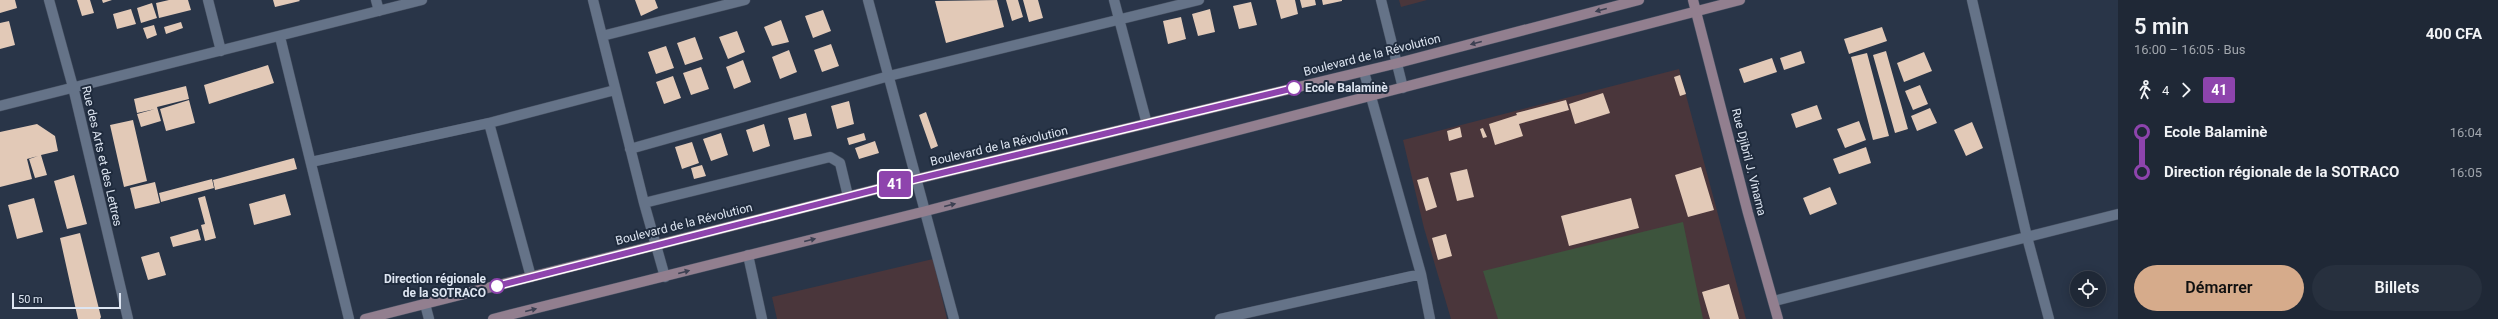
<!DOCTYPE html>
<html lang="fr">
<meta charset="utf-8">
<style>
:root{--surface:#1f2836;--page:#27303e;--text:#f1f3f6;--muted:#a1a6ad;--line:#3c4451;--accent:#d6ab8b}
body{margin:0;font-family:Roboto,sans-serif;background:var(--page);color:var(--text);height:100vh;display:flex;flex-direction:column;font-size:15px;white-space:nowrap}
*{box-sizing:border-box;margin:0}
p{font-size:13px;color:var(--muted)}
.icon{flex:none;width:22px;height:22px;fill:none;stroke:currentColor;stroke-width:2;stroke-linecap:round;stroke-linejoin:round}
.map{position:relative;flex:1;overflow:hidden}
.side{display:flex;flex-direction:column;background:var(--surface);width:380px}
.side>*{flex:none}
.badge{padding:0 8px;border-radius:3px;font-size:14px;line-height:26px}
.buttons{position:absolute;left:2070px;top:271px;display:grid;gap:8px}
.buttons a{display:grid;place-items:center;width:36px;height:36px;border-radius:50%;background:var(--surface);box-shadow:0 2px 10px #0003,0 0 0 1px var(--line);font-size:20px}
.scale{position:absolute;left:12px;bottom:10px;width:109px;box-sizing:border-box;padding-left:4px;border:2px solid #dde5f1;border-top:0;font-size:11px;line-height:14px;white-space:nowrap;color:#dde5f1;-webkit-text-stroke:3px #1f2b3d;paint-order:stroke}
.map>.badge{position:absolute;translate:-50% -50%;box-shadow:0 0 0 2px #fff}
.legs{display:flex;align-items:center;gap:6px;height:44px;padding:0 16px;font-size:13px}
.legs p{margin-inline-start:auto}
.summary{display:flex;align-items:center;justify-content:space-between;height:68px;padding:0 16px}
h1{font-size:22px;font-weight:600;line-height:30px}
.cta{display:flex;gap:8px;margin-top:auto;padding:8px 16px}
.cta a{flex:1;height:46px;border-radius:24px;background:var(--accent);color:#111;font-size:16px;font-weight:600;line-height:46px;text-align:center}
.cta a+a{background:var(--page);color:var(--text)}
ul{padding:0 16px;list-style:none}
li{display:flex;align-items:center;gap:14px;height:40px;font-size:15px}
li i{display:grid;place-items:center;width:6px;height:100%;margin:0 5px;background:currentColor}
li i::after{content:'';width:10px;height:10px;margin:-5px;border:3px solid;border-radius:50%;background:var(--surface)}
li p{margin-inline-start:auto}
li:first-child i{background:linear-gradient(#0000 50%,currentColor 0)}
li:last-child i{background:linear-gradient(currentColor 50%,#0000 0)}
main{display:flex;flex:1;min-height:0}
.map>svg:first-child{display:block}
</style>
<main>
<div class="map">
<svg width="2118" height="319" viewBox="0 0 2118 319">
<rect width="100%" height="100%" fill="#293548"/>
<path fill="#4a363b" d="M 1399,0 L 1427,0 L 1401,7 Z
M 1679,69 L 1746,319 L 1451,319 L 1424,228 L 1403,140 Z
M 933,259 L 947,319 L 777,319 L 772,297 Z"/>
<path fill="#3d543d" d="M 1683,222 L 1703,319 L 1498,319 L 1483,271 Z"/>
<path fill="#e2c9b7" d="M 0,0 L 15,0 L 17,8 L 0,13 Z
M 77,0 L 90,0 L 94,13 L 82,16 Z
M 102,0 L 112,0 L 103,3 Z
M 169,0 L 188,0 L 191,10 L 159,18 L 156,3 Z
M 273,0 L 299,0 L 300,1 L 275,7 Z
M 635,0 L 655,0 L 658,8 L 641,16 Z
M 997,0 L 1004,27 L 946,43 L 935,1 Z
M 1006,0 L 1018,0 L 1023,17 L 1012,21 Z
M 1023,0 L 1038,0 L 1043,18 L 1029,22 Z
M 1276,0 L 1295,0 L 1298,14 L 1281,19 Z
M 1300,0 L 1315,0 L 1316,5 L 1302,8 Z
M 1322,0 L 1342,0 L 1342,1 L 1323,5 Z
M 1251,2 L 1257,25 L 1239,29 L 1233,6 Z
M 152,3 L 157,18 L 141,23 L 137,8 Z
M 131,9 L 136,24 L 117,29 L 113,14 Z
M 1210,9 L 1215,32 L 1198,36 L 1192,14 Z
M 823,10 L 831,31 L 813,38 L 805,16 Z
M 1181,17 L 1186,39 L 1168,44 L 1163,21 Z
M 781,20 L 789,42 L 772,46 L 764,27 Z
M 9,21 L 15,45 L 0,49 L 0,23 Z
M 181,22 L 183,28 L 166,34 L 164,27 Z
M 154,25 L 157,35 L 147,39 L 143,28 Z
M 1882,27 L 1887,41 L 1849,54 L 1844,39 Z
M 737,31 L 745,52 L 728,59 L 719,37 Z
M 695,37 L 703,59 L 685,65 L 677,43 Z
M 831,44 L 839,66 L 822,72 L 814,50 Z
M 666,46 L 674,68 L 656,74 L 648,52 Z
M 789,50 L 797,72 L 780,79 L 772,57 Z
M 1801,51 L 1805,63 L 1784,70 L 1780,58 Z
M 1886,51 L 1908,129 L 1895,133 L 1873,55 Z
M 1924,52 L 1932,71 L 1904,82 L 1897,63 Z
M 1867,53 L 1889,136 L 1873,140 L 1851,57 Z
M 1772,58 L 1777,72 L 1744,83 L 1739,69 Z
M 743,60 L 751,82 L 734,89 L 726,67 Z
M 268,65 L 274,83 L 209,104 L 204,85 Z
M 701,67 L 709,89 L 691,95 L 683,73 Z
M 1680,75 L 1686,94 L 1680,96 L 1674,77 Z
M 673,76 L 681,98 L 664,104 L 656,82 Z
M 1920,85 L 1928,104 L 1913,110 L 1905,91 Z
M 186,86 L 189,99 L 157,107 L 161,121 L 141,127 L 137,114 L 155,109 L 137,113 L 134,99 Z
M 1603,93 L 1610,113 L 1575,124 L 1569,104 Z
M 189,100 L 195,123 L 166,131 L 160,109 Z
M 1566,100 L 1569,110 L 1519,124 L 1523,136 L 1495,145 L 1489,124 L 1517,115 L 1516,113 Z
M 849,101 L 854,124 L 837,129 L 831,106 Z
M 1817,105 L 1822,119 L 1796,128 L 1791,114 Z
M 1930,108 L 1937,123 L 1917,131 L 1911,116 Z
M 926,112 L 938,146 L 931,149 L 919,115 Z
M 806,113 L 812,136 L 794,140 L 788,118 Z
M 133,120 L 147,181 L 124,187 L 110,125 Z
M 1859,121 L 1866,140 L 1845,148 L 1837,129 Z
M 1972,122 L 1983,148 L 1966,156 L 1954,130 Z
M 37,124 L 55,136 L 58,151 L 41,155 L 47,175 L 35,178 L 29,159 L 38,156 L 27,159 L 32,179 L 0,187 L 0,132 Z
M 764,124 L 770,146 L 753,152 L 746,130 Z
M 1460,127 L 1462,137 L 1449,141 L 1447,131 Z
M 1483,128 L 1487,137 L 1483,138 L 1480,129 Z
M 721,133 L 728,155 L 711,161 L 703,139 Z
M 864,133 L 866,140 L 849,145 L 847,138 Z
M 875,141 L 879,153 L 859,159 L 855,148 Z
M 692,142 L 699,163 L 682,169 L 675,147 Z
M 1866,147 L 1871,163 L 1839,174 L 1833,159 Z
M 294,158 L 297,169 L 215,190 L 213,180 Z
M 702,165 L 706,176 L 694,179 L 691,168 Z
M 1701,167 L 1714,210 L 1688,217 L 1675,175 Z
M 1467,169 L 1474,197 L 1457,201 L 1450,173 Z
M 74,175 L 87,224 L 67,229 L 54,181 Z
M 1428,177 L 1437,207 L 1426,211 L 1417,180 Z
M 212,179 L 214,188 L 161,202 L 159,193 Z
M 155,182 L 160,203 L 135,209 L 130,188 Z
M 1830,187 L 1837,204 L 1810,215 L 1803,198 Z
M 285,194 L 291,215 L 254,225 L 249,204 Z
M 205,196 L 216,238 L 205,241 L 201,225 L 205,224 L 198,198 Z
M 34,198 L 43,232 L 17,239 L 8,205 Z
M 1631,198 L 1639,228 L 1569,246 L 1561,216 Z
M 198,229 L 201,240 L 173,247 L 170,237 Z
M 80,233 L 101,317 L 100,319 L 78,319 L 60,238 Z
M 1446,234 L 1452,256 L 1438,260 L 1432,238 Z
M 159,252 L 166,275 L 148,280 L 141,257 Z
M 1729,284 L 1739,319 L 1710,319 L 1702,292 Z"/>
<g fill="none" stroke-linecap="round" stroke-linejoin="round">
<defs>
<path id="street" d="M 49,0 L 73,87 L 128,319
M 208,0 L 221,51
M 376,0 L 379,11
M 593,0 L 644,203 L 830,157 L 840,163 L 848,196
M 868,0 L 954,319
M 1114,0 L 1147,124
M 1381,0 L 1403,88
M 1972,0 L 2027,237 L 2049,319
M 602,36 L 745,0
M 280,37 L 349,319
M 1364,72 L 1421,274 L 1430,319
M 0,106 L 422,0
M 489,123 L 531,277
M 630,149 L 889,76 L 1199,0
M 311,162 L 489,123 L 615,90
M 644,203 L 665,277
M 748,255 L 762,319
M 1774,301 L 2118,214
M 425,304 L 429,319
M 1220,319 L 1421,274"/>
<path id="secondary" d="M 1693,0 L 1748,213 L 1778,319
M 365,319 L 917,179 L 1398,63 L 1639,0
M 493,319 L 926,211 L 1740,0"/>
</defs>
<use href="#street" stroke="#465061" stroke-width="11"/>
<use href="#secondary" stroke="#465061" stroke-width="11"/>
<use href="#street" stroke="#657388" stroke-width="10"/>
<use href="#secondary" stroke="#927f8f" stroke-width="10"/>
</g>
<defs><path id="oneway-solid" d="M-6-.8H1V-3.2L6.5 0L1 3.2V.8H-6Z"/></defs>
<g fill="#3c4052">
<use href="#oneway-solid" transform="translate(1601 10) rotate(165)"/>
<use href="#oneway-solid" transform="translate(1476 43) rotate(165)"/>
<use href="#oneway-solid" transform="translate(950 205) rotate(-14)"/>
<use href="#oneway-solid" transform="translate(810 240) rotate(-14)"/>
<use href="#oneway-solid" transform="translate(684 272) rotate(-15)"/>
<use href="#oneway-solid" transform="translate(531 310) rotate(-14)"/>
</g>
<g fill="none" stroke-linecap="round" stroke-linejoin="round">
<defs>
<path id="line-1" d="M 497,286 L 917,179 L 1294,88"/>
</defs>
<use href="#line-1" stroke="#fff" stroke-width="9"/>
<use href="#line-1" stroke="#8e44ad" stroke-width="6"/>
</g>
<g fill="#fff" stroke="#8e44ad" stroke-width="2">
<circle cx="1294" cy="88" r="7"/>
<circle cx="497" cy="286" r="7"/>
</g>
<g text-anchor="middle" stroke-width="4" stroke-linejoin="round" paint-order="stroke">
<g font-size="12" fill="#dde5f1" stroke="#1f2b3d">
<text transform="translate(1372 55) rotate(-14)" y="4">Boulevard de la Révolution</text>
<text transform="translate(999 146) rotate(-13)" y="4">Boulevard de la Révolution</text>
<text transform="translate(102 156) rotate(77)" y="4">Rue des Arts et des Lettres</text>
<text transform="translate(1749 162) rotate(76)" y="4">Rue Djibril J. Vinama</text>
<text transform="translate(684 224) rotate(-14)" y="4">Boulevard de la Révolution</text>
</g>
<g font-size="12" font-weight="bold" fill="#dde5f1" stroke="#1f2b3d" text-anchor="start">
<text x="1305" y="92">Ecole Balaminè</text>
<text x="486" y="283" text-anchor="end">Direction régionale<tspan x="486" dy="14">de la SOTRACO</tspan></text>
</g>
</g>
</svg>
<div class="buttons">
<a><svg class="icon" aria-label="locate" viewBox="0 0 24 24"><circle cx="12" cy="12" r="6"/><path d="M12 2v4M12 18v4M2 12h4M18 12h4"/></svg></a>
</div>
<div class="scale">50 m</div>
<b class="badge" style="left:895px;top:184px;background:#8e44ad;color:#fff">41</b>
</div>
<section class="side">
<div class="summary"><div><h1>5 min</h1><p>16:00 – 16:05 · Bus</p></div><b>400 CFA</b></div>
<div class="legs"><svg class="icon" aria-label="walk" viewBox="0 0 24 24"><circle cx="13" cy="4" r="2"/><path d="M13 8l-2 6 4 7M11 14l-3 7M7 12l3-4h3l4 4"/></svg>4<svg class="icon" aria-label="forward" viewBox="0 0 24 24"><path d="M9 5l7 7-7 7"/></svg><b class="badge" style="background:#8e44ad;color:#fff">41</b></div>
<ul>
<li><i style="color:#8e44ad"></i><b>Ecole Balaminè</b><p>16:04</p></li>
<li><i style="color:#8e44ad"></i><b>Direction régionale de la SOTRACO</b><p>16:05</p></li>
</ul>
<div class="cta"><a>Démarrer</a><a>Billets</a></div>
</section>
</main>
